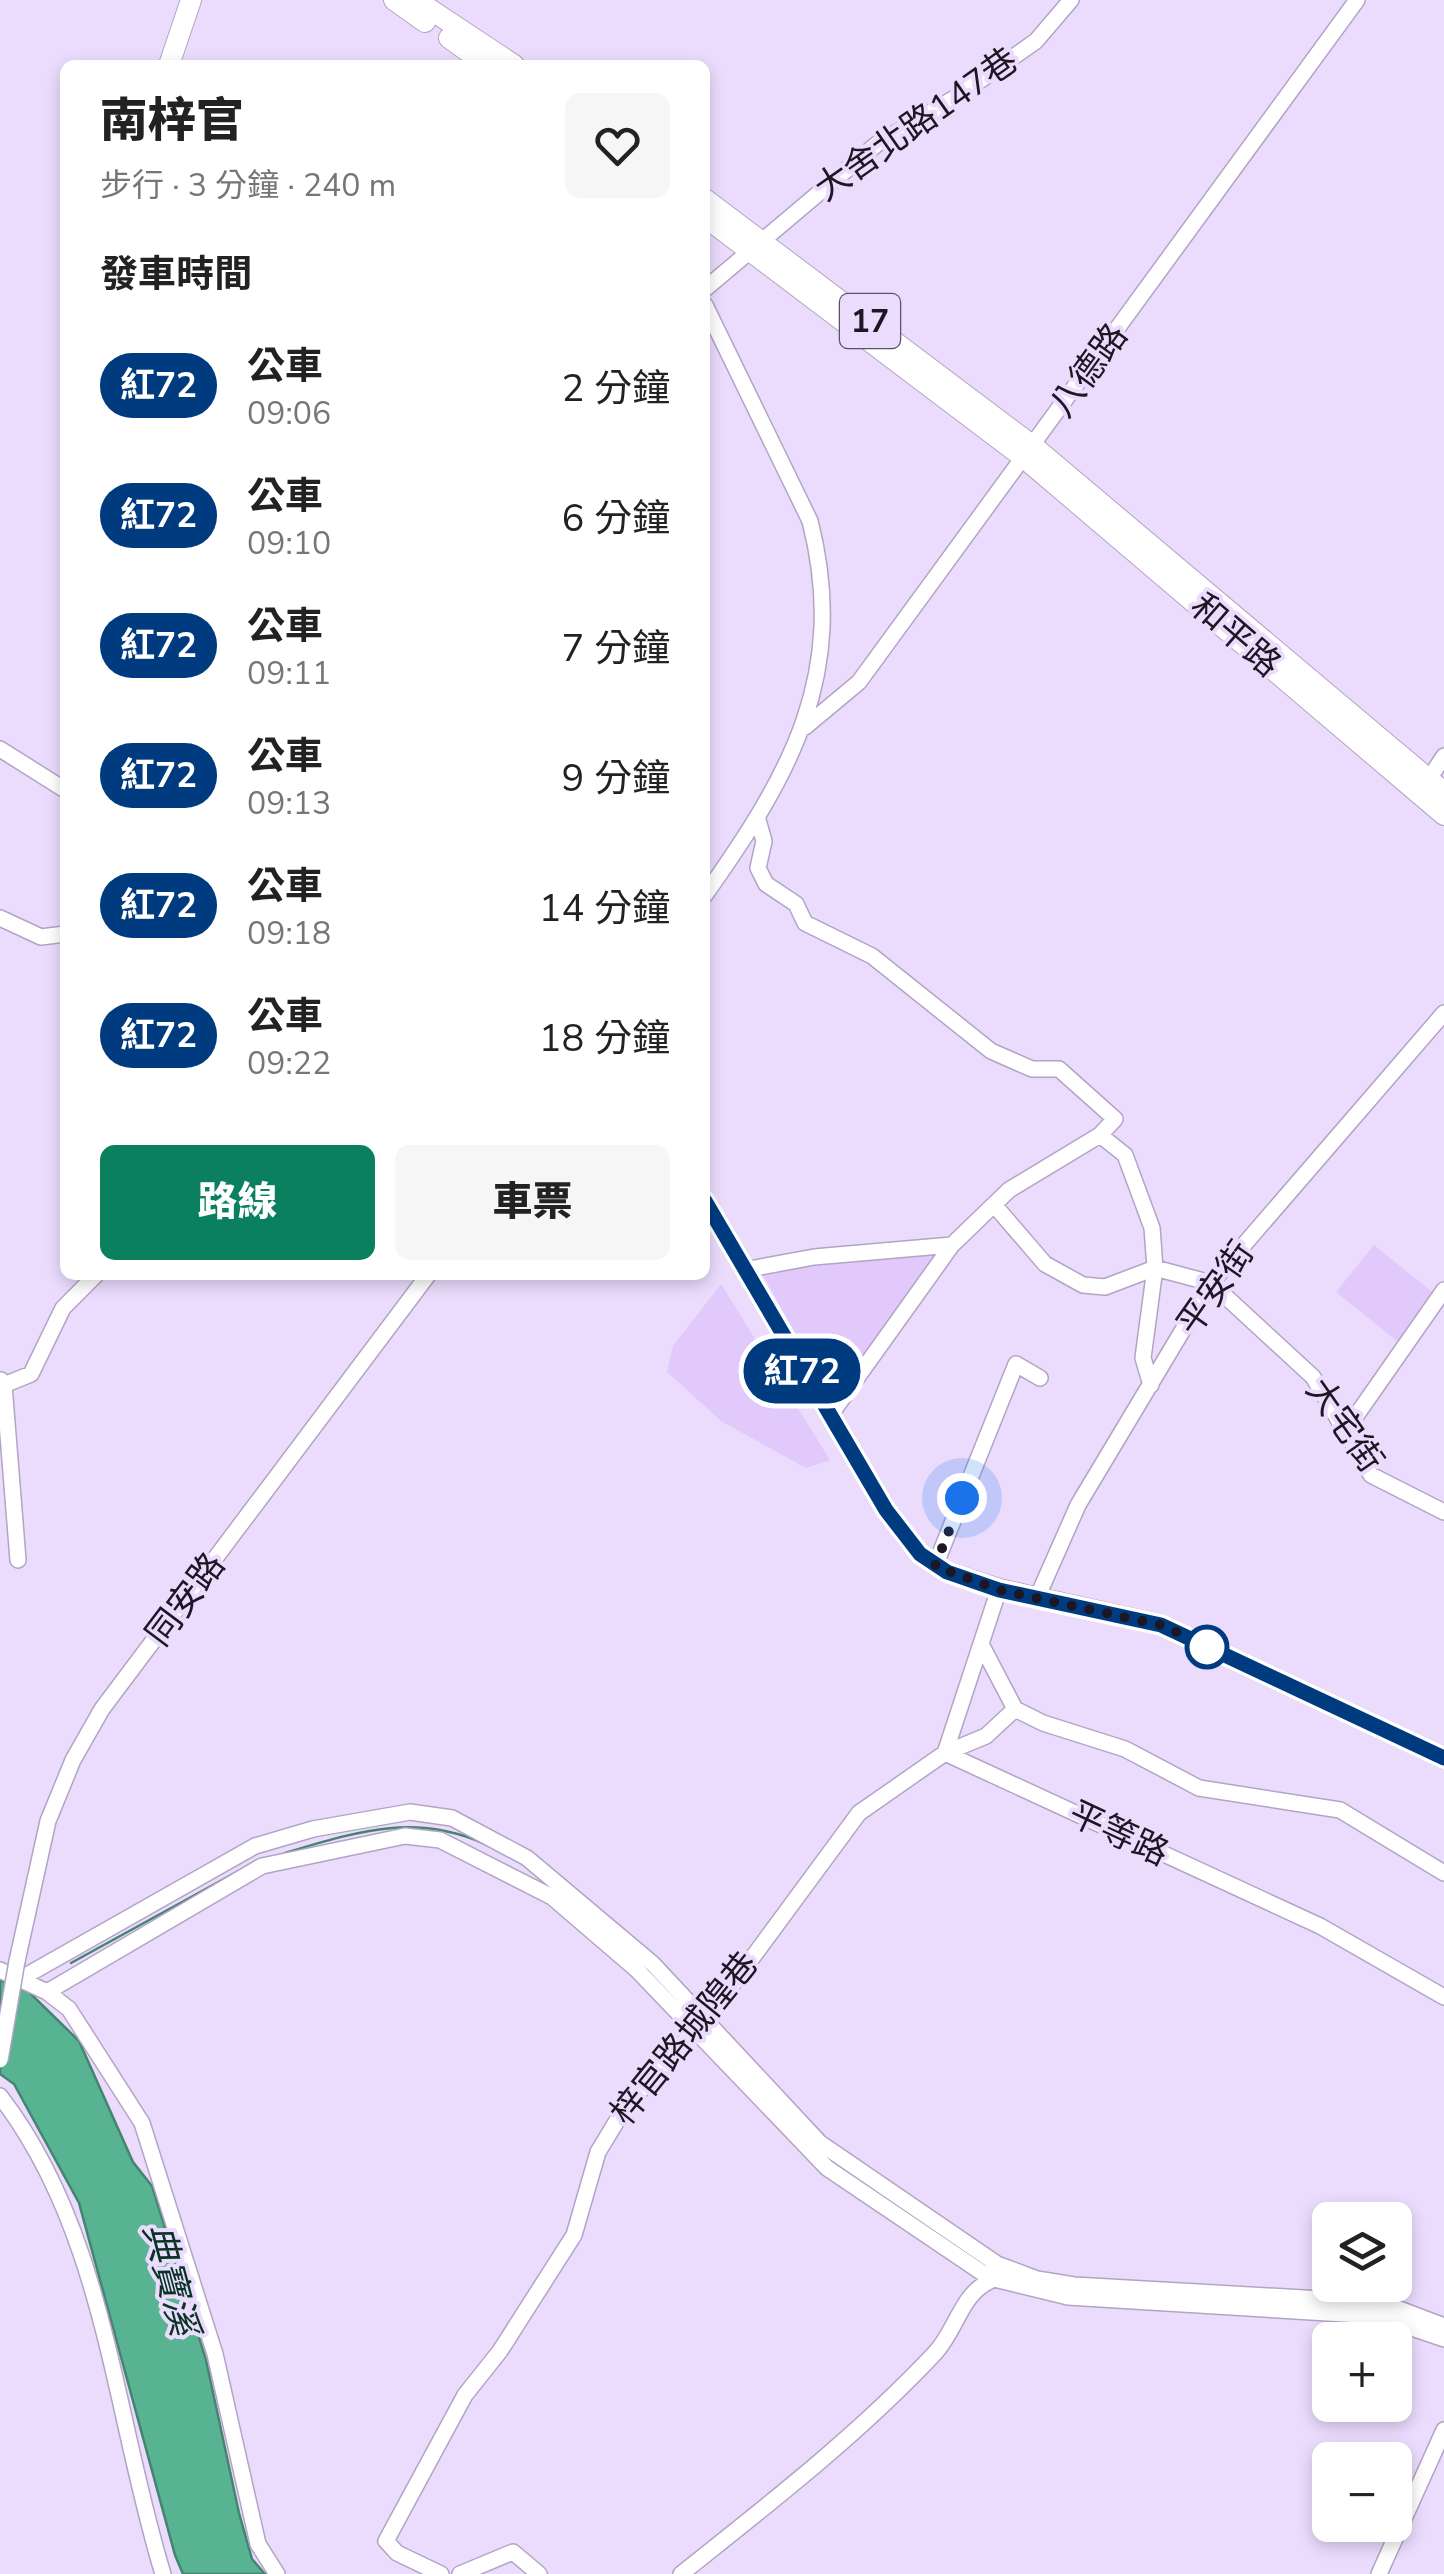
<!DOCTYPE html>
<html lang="zh-TW">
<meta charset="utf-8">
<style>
:root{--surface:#fff;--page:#f6f6f6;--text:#222;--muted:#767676;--accent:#0a805f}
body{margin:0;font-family:"Nunito Sans","Noto Sans TC",sans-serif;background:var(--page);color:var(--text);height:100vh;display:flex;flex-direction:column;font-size:38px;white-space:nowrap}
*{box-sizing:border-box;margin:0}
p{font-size:32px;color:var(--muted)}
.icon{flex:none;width:55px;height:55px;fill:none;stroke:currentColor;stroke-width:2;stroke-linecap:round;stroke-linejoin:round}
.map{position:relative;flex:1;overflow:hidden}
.side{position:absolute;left:60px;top:60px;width:650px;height:1220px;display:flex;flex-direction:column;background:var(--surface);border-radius:15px;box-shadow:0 5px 15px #0003}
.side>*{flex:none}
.badge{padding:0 20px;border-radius:32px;font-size:35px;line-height:65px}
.tools{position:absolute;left:1312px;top:2202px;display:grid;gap:20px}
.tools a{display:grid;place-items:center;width:100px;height:100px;border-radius:15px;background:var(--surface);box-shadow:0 5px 15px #0003;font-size:50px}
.you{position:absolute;width:50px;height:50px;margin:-25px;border:8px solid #fff;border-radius:50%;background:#1a73e8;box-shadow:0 0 0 15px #1a73e833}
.map>.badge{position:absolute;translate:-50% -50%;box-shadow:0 0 0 5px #fff}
h2{padding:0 40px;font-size:38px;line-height:90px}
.round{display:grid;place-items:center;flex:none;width:105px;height:105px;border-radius:15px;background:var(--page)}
.summary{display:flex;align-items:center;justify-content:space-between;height:170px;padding:0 40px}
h1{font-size:48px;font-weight:800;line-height:75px}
.action{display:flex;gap:20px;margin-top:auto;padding:20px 40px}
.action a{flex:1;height:115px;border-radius:15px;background:var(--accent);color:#fff;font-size:40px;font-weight:800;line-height:115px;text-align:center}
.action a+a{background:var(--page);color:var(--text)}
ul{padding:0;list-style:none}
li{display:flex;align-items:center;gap:30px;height:130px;padding:0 40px}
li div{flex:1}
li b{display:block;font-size:38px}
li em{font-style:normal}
li .badge{min-width:110px;font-weight:700;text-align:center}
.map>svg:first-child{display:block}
</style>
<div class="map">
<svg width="1444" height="2574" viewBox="0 0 1444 2574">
<rect width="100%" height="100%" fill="#ebdcfd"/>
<path fill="#e1c9fb" d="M 1374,1245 L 1436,1295 L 1398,1342 L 1336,1292 Z
M 943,1252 L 834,1402 L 760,1270 Z
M 721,1284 L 830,1460 L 806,1468 L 721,1421 L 667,1372 L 673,1346 Z"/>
<path fill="#57b391" stroke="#458470" stroke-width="2.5" d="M 0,1980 L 29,1992 L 79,2041 L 133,2162 L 152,2186 L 206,2360 L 239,2513 L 252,2559 L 265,2574 L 183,2574 L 175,2555 L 79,2203 L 14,2084 L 0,2074 Z"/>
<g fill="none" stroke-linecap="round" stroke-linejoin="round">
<path stroke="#458470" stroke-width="2.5" d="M 285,1853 C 356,1832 414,1812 485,1844
M 71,1963 L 253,1863"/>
<defs>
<path id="minor" d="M 705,289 L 877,144 L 958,96 L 1036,41 L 1071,0
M 705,305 L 810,521 C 849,674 790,775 705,895
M 805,727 L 859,682 L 1357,0
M 0,749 L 65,790
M 1429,779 L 1444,756
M 758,820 L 764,841 L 758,868 L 766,884 L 796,904 L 805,923 L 872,956 L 991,1051 L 1032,1069 L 1059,1069 L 1115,1119 L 1100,1135 L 1009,1190 L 952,1245 L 829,1417
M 0,918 L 41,937 L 65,934
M 1100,1135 L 1125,1155 L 1152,1228 L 1155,1268 L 1143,1358 L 1151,1385
M 996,1207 L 1045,1264 L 1083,1285 L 1105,1287 L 1155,1268 L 1211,1283 L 1313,1377 L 1371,1475 L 1444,1512
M 744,1270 L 814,1257 L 952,1245
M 1,1380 L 4,1385 L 31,1374 L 63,1308 L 96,1275
M 4,1385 L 18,1560
M 1344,1433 L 1444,1290
M 935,1566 L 1016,1364 L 1040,1378
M 999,1589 L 945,1753 L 1320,1926 L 1444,1997
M 1037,1598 L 1078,1505 L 1211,1283 L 1444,1013
M 982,1646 L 1015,1709 L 1043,1723 L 1125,1749 L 1199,1788 L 1340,1810 L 1444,1873
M 17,1961 L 48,1821 L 73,1760 L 102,1709 L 428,1275
M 0,1970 L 47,1992 L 69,2009 L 142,2123 L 215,2354 L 258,2544 L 277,2574
M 20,1979 L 255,1846 L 313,1829 L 410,1812 L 452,1818 L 527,1858 L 653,1964 L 820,2143 L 997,2264 L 1037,2279 L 1074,2285 L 1357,2301 L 1394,2307 L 1444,2326
M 47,1992 L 262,1866 L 405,1836 L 440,1840 L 552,1897 L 637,1970 L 827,2168 L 990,2278 L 1068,2297 L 1376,2316 L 1444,2339
M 0,2096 C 105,2232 114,2415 163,2574
M 441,2574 L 397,2553 L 386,2541 L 465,2395 L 500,2351 L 574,2235 L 598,2152 L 624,2109 L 716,2007 L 859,1813 L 945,1753 L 986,1736 L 1015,1709
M 460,2574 L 513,2552 L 539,2574
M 681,2574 C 769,2504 858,2435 935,2353 C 956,2331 961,2294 990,2281 L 988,2273
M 1379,2574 L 1444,2430"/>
<path id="major" d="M 394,0 L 425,22
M 416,0 L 514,65
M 449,38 L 487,65
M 169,65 L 191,0
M 705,199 L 1033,446 L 1444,792
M 705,217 L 1024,458 L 1444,815
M 705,1201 L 886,1510 L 920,1554 L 947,1572 L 999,1589 L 1161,1625 L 1444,1758"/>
</defs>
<use href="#minor" stroke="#b3a4c4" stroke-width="18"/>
<use href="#major" stroke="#b3a4c4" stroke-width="22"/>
<use href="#minor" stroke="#fff" stroke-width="15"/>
<use href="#major" stroke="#fff" stroke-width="20"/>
<defs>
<path id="minor-bridge" d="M 0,2060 L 17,1961"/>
</defs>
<use href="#minor-bridge" stroke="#b3a4c4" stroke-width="18" stroke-linecap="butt"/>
<use href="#minor-bridge" stroke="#fff" stroke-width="15"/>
</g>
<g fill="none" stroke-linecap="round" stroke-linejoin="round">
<defs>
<path id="line" d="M 705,1201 L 886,1510 L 920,1554 L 947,1572 L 999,1590 L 1161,1625 L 1444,1758"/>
</defs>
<use href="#line" stroke="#fff" stroke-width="22"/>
<use href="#line" stroke="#003b80" stroke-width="15"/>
<path stroke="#1c1722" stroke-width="10" stroke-dasharray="0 18" d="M 962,1498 L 935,1566 L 999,1590 L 1161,1625 L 1211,1648 L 1207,1647"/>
</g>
<circle fill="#fff" stroke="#003b80" stroke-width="5" cx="1207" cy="1647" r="20"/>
<g text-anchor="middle" stroke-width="8" stroke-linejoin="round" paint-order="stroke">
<rect fill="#ebdcfd" stroke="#5a5264" stroke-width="2.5" x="840" y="294" width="60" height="54" rx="8"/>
<g font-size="32" font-weight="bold" fill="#1c1722">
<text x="870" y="332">17</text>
</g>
<g font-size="35" fill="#1c1722" stroke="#ebdcfd">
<text transform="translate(916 124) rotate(-35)" y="12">大舍北路147巷</text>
<text transform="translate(1088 370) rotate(-54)" y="12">八德路</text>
<text transform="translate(1236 635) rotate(41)" y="12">和平路</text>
<text transform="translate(1215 1288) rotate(-55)" y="12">平安街</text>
<text transform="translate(1345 1425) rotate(55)" y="12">大宅街</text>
<text transform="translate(185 1599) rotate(-53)" y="12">同安路</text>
<text transform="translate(1119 1833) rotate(25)" y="12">平等路</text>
<text transform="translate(684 2038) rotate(-51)" y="12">梓官路城隍巷</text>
</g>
<g font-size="38" font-style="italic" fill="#083325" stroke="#ebdcfd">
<text transform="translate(171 2279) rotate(75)" y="13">典寶溪</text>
</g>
</g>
</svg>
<div class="tools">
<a><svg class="icon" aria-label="layers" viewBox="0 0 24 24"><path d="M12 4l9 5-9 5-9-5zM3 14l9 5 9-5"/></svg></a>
<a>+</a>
<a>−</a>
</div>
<div class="you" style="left:962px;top:1498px"></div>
<b class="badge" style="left:802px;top:1371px;background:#003b80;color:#fff">紅72</b>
<section class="side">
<div class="summary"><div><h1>南梓官</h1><p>步行 · 3 分鐘 · 240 m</p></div><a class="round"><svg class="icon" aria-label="heart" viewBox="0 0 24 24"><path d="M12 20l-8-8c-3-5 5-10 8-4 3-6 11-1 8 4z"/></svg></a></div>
<h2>發車時間</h2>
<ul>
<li><span class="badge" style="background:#003b80;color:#fff">紅72</span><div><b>公車</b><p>09:06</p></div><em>2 分鐘</em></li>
<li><span class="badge" style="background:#003b80;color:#fff">紅72</span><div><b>公車</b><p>09:10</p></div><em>6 分鐘</em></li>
<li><span class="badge" style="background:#003b80;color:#fff">紅72</span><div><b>公車</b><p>09:11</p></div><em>7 分鐘</em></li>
<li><span class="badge" style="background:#003b80;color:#fff">紅72</span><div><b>公車</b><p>09:13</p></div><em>9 分鐘</em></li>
<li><span class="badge" style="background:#003b80;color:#fff">紅72</span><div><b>公車</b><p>09:18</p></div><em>14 分鐘</em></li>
<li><span class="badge" style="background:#003b80;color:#fff">紅72</span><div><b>公車</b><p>09:22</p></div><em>18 分鐘</em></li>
</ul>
<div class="action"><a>路線</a><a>車票</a></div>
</section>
</div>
